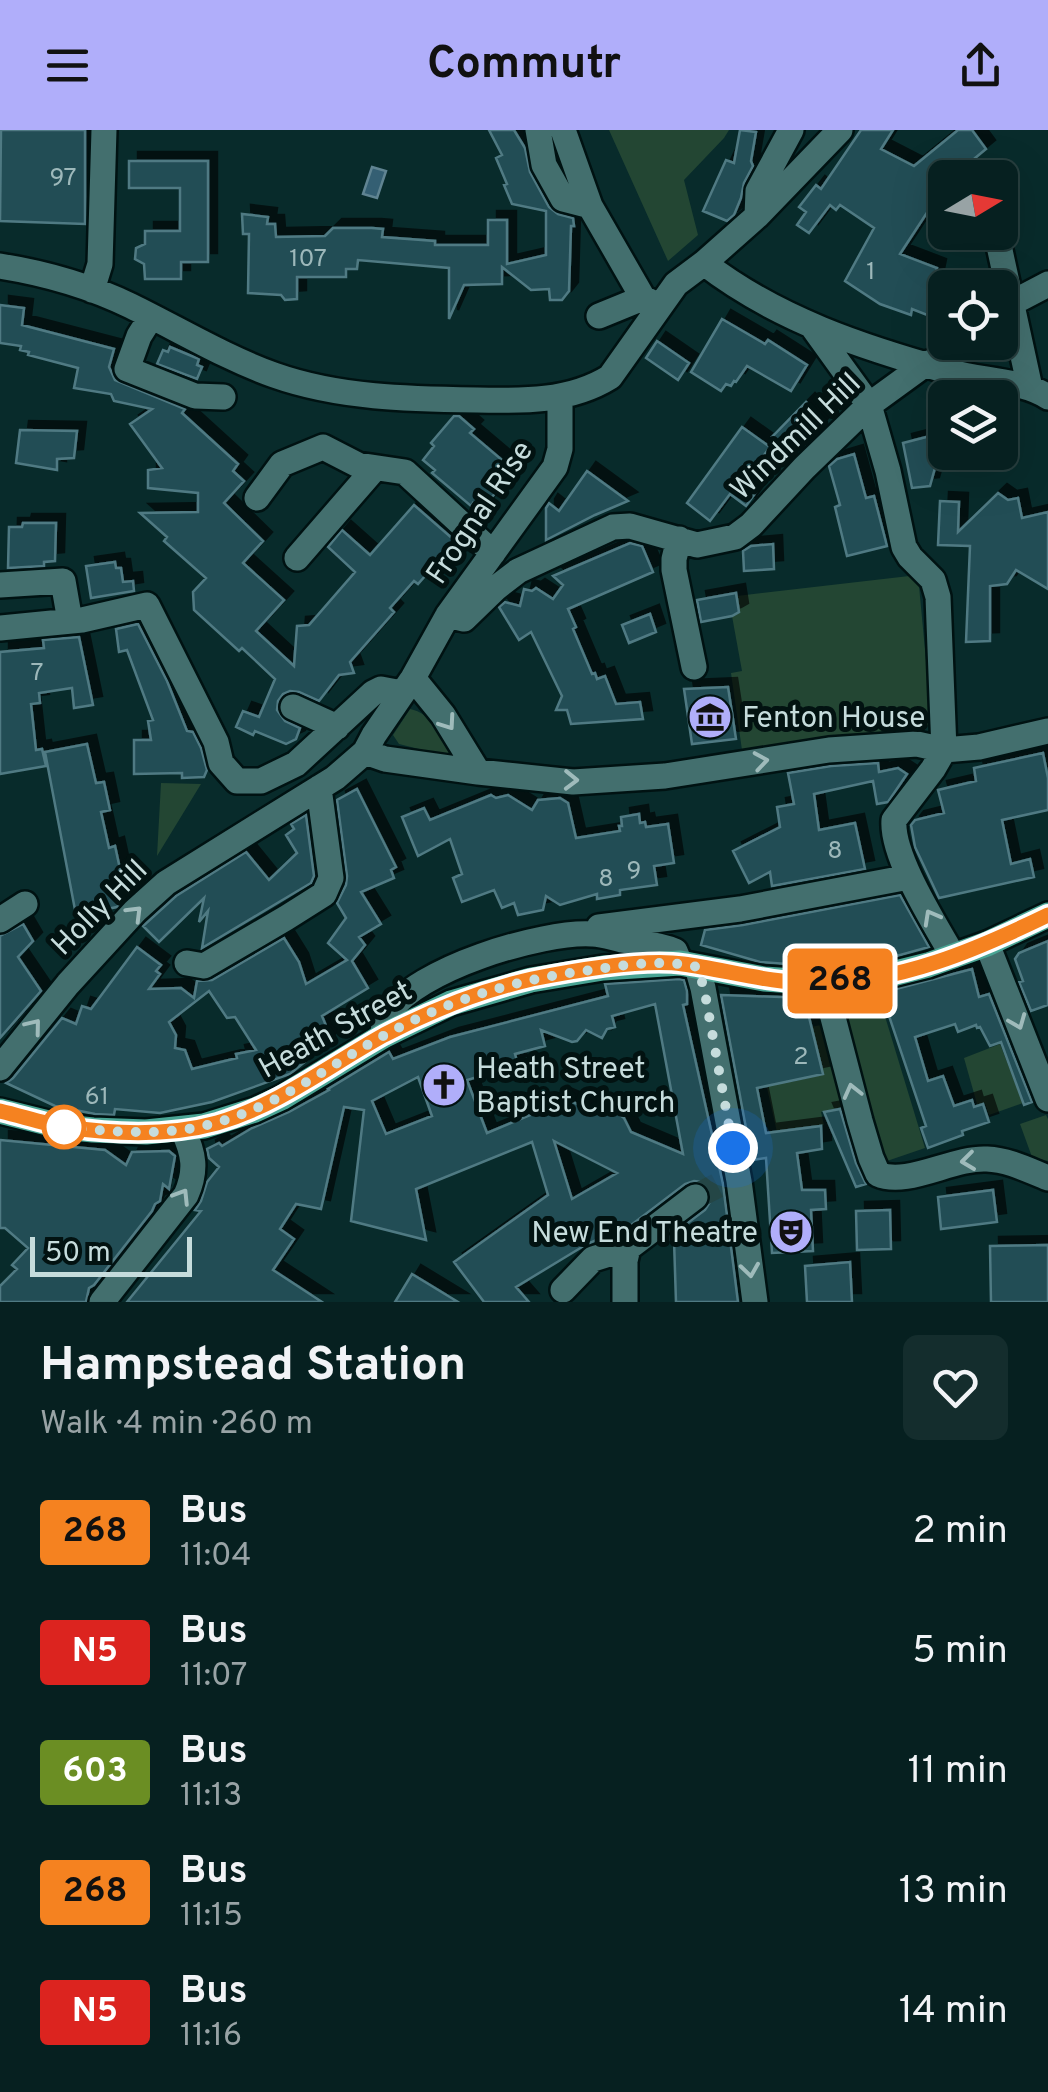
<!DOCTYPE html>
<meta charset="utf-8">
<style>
:root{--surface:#062020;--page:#142d2d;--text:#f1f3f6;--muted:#98a3a5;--line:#273e3e;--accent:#b0aefa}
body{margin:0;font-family:Overpass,sans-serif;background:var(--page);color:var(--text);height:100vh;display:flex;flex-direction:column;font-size:38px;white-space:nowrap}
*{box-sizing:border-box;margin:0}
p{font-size:32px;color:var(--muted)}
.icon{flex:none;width:55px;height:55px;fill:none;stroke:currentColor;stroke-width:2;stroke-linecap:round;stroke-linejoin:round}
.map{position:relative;height:1172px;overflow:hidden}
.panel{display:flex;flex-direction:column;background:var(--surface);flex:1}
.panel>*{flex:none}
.badge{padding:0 20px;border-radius:8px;font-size:35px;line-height:65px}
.needle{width:65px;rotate:80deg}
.buttons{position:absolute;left:928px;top:30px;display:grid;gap:20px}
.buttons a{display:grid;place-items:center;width:90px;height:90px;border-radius:15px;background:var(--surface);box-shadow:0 10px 40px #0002,0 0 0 2px var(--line);font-size:50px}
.scale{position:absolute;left:30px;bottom:25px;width:162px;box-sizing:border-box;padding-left:10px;border:5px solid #c6dcdc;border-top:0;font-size:28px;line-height:35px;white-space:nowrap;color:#c6dcdc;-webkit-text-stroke:8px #021211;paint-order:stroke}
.you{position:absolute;width:50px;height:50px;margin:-25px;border:8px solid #fff;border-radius:50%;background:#1a73e8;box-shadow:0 0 0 15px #1a73e833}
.map>.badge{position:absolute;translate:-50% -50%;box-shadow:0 0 0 5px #fff}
.round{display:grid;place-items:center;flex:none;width:105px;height:105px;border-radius:15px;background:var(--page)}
.overview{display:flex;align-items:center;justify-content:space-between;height:170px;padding:0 40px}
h1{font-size:48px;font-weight:700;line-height:75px}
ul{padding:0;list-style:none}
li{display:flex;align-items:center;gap:30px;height:120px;padding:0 40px}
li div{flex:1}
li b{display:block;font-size:38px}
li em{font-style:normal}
li .badge{min-width:110px;font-weight:700;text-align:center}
header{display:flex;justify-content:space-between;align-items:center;height:130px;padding:0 40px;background:var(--accent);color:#111;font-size:45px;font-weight:700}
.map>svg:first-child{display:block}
</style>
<header><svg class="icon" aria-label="menu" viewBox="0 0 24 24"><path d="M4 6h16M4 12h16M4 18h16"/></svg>Commutr<svg class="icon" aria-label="share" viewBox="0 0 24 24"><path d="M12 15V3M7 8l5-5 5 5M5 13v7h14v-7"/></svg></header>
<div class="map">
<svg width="1048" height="1172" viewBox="0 0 1048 1172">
<defs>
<filter id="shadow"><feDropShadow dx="9" dy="-9" stdDeviation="0" flood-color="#0009"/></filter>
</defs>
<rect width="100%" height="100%" fill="#082b2b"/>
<path fill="#234633" d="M 609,0 L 729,0 L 724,8 L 684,50 L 698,105 L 668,131 Z
M 918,445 L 932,595 L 742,620 L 731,543 L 742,541 L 732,486 L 739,481 L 737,466 Z
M 410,579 C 431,583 442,605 455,621 L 451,627 L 399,614 L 393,605 Z
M 161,653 L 201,654 L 157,726 Z
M 877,860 L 925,1018 L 887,1031 L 884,1031 L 833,873 Z
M 821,895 L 842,977 L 821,982 L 824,995 L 777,1002 L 760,927 L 779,905 L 791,952 L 822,945 L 811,897 Z
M 1000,914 L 1023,973 L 989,985 L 985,973 L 977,974 L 964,928 Z
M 1046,985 L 1048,989 L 1048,1031 L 1032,1027 L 1020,994 Z"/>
<path fill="#345f73" stroke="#608492" stroke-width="2.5" d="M 372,37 L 386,41 L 377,68 L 363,64 Z"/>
<path fill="#234d55" stroke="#507a83" stroke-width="2.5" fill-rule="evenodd" filter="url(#shadow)" d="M 1,0 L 85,0 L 85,94 L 0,91 Z
M 489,0 L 514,0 L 525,18 L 530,42 L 549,77 L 558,84 L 573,88 L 574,96 L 571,96 L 569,161 L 562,170 L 550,170 L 549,159 L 531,160 L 502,137 L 502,154 L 464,155 L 449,189 L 449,138 L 358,130 L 357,139 L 346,139 L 346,147 L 297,147 L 297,169 L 285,170 L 281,165 L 248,163 L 249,104 L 243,104 L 242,84 L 268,87 L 267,94 L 275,94 L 276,107 L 325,106 L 333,98 L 372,98 L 383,99 L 382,107 L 435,111 L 435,115 L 488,115 L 488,90 L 507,90 L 507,134 L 546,125 L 546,81 L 512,74 L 504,55 L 507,54 L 496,28 L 502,25 Z
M 740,0 L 756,2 L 751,31 L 753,36 L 744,53 L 741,68 L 734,85 L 727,91 L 703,81 L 726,30 L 734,33 Z
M 861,0 L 893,0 L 881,19 L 914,36 L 958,0 L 972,0 L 986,19 L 951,48 L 945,48 L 945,86 L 934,72 L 900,124 L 937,138 L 935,148 L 945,153 L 945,192 L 912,179 L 911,185 L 880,174 L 845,151 L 874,98 L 840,75 L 836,80 L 830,75 L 809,103 L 797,95 L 806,82 L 799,77 L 816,55 L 821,59 Z
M 129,31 L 208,31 L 208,132 L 181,132 L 181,149 L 145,149 L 144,134 L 135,129 L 136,118 L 145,114 L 145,101 L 180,101 L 180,58 L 129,58 Z
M 0,175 L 24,178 L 22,195 L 114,219 L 109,237 L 115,250 L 185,279 L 182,283 L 238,334 L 233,341 L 244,351 L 224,373 L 263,411 L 243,433 L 284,470 L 256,501 L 294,536 L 297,496 L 309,495 L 355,442 L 328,417 L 342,400 L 370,425 L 414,375 L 461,416 L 448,420 L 418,454 L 414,451 L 390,478 L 394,482 L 350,532 L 354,543 L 339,545 L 319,571 L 299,562 L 290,561 L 283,564 L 278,571 L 277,580 L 285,591 L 300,598 L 296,609 L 286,614 L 255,601 L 253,605 L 236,597 L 243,581 L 259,587 L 275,549 L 242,518 L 239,521 L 194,480 L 193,462 L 206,448 L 164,411 L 167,407 L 140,383 L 198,382 L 198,363 L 148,358 L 148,340 L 162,338 L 130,294 L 152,279 L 114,271 L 111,264 L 74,258 L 78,238 L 28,225 L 29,222 L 20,220 L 21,216 L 0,213 Z
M 722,189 L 765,214 L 768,210 L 807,235 L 791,261 L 747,236 L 736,252 L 734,251 L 731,256 L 726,254 L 721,261 L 691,242 Z
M 657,211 L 689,233 L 678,250 L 646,228 Z
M 170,217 L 199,229 L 197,235 L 202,237 L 197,249 L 157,234 L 163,220 L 168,222 Z
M 806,272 L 825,291 L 791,326 L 772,307 Z
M 454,286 L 459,286 L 474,299 L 470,303 L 508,335 L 501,342 L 508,348 L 481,380 L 473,373 L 471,376 L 432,343 L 435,340 L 423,330 L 434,316 L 431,313 Z
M 742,297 L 770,317 L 744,352 L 756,362 L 746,376 L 730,364 L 710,391 L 687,373 Z
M 20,300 L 77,301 L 74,328 L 57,329 L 57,340 L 16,333 Z
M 938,304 L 941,316 L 930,356 L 912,358 L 903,313 Z
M 854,324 L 866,368 L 874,366 L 887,416 L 847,426 L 835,377 L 840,375 L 829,336 L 837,329 Z
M 587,341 L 628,371 L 595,385 L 546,410 L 546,378 L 549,373 L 559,381 Z
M 998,363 L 1008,370 L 1018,368 L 1022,388 L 1048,382 L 1048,459 L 1016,440 L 1007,454 L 990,456 L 990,511 L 966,512 L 970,416 L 938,415 L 940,371 L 959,372 L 958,402 Z
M 23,393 L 56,393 L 55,431 L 44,432 L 44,436 L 8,438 L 9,397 L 22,397 Z
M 630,413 L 642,416 L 653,442 L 568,479 L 576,497 L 573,499 L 592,544 L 595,543 L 597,549 L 605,546 L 616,574 L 640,572 L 643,589 L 571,594 L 567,580 L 556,580 L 562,566 L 531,502 L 519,510 L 499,477 L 505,472 L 520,476 L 524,459 L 532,461 L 536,458 L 553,469 L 563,455 L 553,446 Z
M 773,414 L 774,439 L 744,441 L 743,421 L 751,416 Z
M 115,432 L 116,438 L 121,438 L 123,452 L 133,451 L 134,461 L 91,468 L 86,436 Z
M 736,463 L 739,482 L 732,486 L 701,492 L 697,470 Z
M 650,484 L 656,502 L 629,513 L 622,495 Z
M 138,494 L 167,551 L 187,601 L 193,602 L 201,618 L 207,640 L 204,647 L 182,648 L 182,643 L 134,644 L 134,610 L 151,610 L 148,591 L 153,590 L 127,520 L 119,522 L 116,499 Z
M 79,507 L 93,575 L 74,578 L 72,558 L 39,563 L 40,573 L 31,574 L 36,620 L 42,619 L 46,636 L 0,644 L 0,522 L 44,518 L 43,510 Z
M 728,557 L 736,609 L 692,614 L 684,559 Z
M 87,614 L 96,653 L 104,652 L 110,680 L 101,682 L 109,718 L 115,716 L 122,748 L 115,749 L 120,773 L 117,777 L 76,785 L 45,622 Z
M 1043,623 L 1048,648 L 1048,680 L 1002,690 L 1011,734 L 1030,729 L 1034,747 L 939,768 L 915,717 L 911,695 L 915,690 L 944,683 L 938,660 L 976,651 L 974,638 Z
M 878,633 L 879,642 L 898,638 L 907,644 L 888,672 L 877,674 L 873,651 L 814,664 L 819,700 L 855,693 L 865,739 L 772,756 L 770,742 L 749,753 L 733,721 L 780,697 L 777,677 L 794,674 L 788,643 L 831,636 Z
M 357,659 L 396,737 L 391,740 L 394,748 L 361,762 L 381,794 L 359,807 L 365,815 L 352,831 L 368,858 L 322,886 L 331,908 L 312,926 L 290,944 L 212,972 L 160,983 L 115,979 L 114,985 L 95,984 L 55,976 L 6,953 L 13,948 L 62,888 L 76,894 L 82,876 L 91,879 L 137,817 L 161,835 L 156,841 L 160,844 L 149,859 L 181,858 L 194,868 L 197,851 L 212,850 L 284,808 L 299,832 L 306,854 L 347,830 L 328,813 L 346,788 L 337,773 L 346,755 L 347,746 L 337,670 ZM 209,861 L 227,888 L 235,887 L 256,920 L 236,924 L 237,928 L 192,939 L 185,920 L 175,918 L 176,905 L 169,892 Z
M 491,665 L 496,668 L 508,665 L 532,680 L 538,670 L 560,668 L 568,673 L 576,708 L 620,701 L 619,696 L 622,696 L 621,687 L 639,684 L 640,693 L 645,692 L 646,697 L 668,694 L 674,733 L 654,736 L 657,755 L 620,760 L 620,765 L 597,769 L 597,764 L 560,775 L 546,766 L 543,780 L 518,785 L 514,773 L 502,778 L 494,760 L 462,772 L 453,748 L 462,744 L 450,709 L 418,726 L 402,687 L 424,678 L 430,690 Z
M 306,685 L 314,746 L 311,753 L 202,818 L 208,781 L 199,792 L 204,768 L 159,812 L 143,796 L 176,766 L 246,722 L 269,750 L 297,723 L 286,705 L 294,699 L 291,694 Z
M 900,765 L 929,817 L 893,827 L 801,835 L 760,832 L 701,815 L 705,800 L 743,795 Z
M 23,794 L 33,811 L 18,827 L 41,861 L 0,908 L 0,806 Z
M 1048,811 L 1048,875 L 1031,881 L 1019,852 L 1023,851 L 1015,829 L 1019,823 Z
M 972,839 L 979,867 L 989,864 L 1032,972 L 1024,975 L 1001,912 L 990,916 L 980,897 L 977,898 L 976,895 L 958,902 L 955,894 L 915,907 L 928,951 L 943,946 L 954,976 L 972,970 L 974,977 L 983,974 L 989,992 L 962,1001 L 963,1005 L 928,1018 L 921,998 L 926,996 L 884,871 L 894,867 L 892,860 Z
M 679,849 L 684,850 L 687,861 L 687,874 L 683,875 L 723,1054 L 738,1172 L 676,1172 L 674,1110 L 669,1110 L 669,1107 L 705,1080 L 710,1072 L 708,1058 L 702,1052 L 694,1051 L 685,1054 L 622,1102 L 611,1106 L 610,1104 L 587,1114 L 516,1157 L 529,1172 L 484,1172 L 454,1132 L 548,1065 L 532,1012 L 416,1059 L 426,1110 L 351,1091 L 364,980 L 344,977 L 321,1079 L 296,1074 L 280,1099 L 294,1109 L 273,1140 L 322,1172 L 127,1172 L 201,1081 L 195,1080 L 201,1071 L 207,1052 L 219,1037 L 209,1028 L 207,1019 L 219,1013 L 222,1016 L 252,998 L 289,982 L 329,960 L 328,959 L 389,922 L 393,929 L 450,907 L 608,866 L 605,854 ZM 655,874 L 683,1024 L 631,1002 L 624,988 L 610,978 L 589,979 L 561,967 L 559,973 L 487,1003 L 467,950 L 518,935 L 515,924 L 545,916 L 541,900 L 572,912 L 577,911 L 586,900 L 602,908 L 607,899 L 615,897 L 612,886 ZM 418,947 L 432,986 L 386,1004 L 372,971 ZM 554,1011 L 617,1043 L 572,1069 Z
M 721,865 L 811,868 L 815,881 L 808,883 L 823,944 L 757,958 L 766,1003 L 821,996 L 822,1019 L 797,1023 L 802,1060 L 825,1060 L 826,1079 L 811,1080 L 813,1121 L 772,1123 L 766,1028 L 752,1030 Z
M 840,979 L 856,1033 L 866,1054 L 856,1057 L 824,982 Z
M 0,1010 L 105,1020 L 126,1035 L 132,1022 L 169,1021 L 175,1026 L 169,1059 L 163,1054 L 160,1071 L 155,1074 L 152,1081 L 94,1155 L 89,1158 L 86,1172 L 0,1172 L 0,1156 L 17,1139 L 12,1135 L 28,1118 L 5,1098 L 0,1098 Z
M 993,1060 L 997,1092 L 941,1099 L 938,1067 Z
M 890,1080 L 891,1119 L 857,1120 L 856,1081 Z
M 1048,1115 L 1048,1172 L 991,1172 L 990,1116 Z
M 850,1132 L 852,1172 L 807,1172 L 805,1136 Z
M 412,1144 L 458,1172 L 395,1172 Z"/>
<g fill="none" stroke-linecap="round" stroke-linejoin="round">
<path stroke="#244646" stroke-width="25" stroke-dasharray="25 12" stroke-linecap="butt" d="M 695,1067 L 738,1045"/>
<defs>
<path id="minor" d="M 538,0 L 544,35 L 563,69 L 590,76
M 563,0 L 590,76 L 643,168 L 659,176
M 757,86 L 758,61 L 791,0
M 996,102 L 1030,258
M 704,133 C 776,189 864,218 951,242 C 981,251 1023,250 1048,267
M 0,136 C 44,143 90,156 131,176 C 178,199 224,227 274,245 C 339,268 409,269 477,270 C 522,271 570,272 610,247 L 676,154 L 704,133 L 757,86 L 840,0
M 92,160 L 100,134 L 104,0
M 1003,181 L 1012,173 L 1048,154
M 599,186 L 643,168
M 151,187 L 139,206 L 127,239 L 195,266 L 223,267
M 812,196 L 869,275 L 888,341 L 904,417 L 910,427 L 933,450 L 938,467 L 944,620 L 933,639 L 894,690 C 891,726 935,794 953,826
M 257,368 L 282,334 L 323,317 L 358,335 L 405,342 L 493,423
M 679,409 L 674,429 L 674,440 L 694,537
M 297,428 L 375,338
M 0,455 L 63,451 L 70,491
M 448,485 L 464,489 L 496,458 L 518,441 L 613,397 L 630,396 L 697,415 L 735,407 L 751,395 L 804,338 L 869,275 L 924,235 L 950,225 L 970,212
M 0,498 L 82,490 L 147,475 L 216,612 L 221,633 L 237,651 L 261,651 L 296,634 L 373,563 L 381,559 L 402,563
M 413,548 L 443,585 L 478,642
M 293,577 L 337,597
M 365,622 L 385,629 L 478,642 L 573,652 L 665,646 L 829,620 L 917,614 L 944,620 L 979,617 L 1048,601
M 0,790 L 25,774
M 599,797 L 740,779 L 909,747
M 987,814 L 1048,969
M 187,833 L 204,836 L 286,788 L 324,764 L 331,748 L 319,658
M 697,837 L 703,858 L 739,1051 L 755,1172
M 824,853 L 860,991 L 871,1028 L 878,1044 C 907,1057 953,1027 987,1029 C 1009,1030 1028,1040 1048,1048
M 383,906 C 383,898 384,891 388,884 C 415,839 542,801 592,804 C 602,804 613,808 622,810 C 640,813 658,814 675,821 L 680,833
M 0,938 L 68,854 L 135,781 L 166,753 L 335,648 L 365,622 L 374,605 L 413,548 L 448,485 L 555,337 L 560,319 L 560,266
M 563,1160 L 593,1129 L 628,1118
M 102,1172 L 186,1065 C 197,1040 194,1024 183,1000
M 625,1172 L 625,1131 L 628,1118 L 695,1067"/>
<path id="major" d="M 0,981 L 64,997 L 93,1000 L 146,1002 L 204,996 L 255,980 L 281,968 L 383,906 L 451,873 L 531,850 L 603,838 L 680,833 L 764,849 L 824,853 L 896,843 L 928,835 L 987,814 L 1048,785"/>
</defs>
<use href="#minor" stroke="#001212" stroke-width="30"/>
<use href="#major" stroke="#001212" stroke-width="30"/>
<use href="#minor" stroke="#436f6e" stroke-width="25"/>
<use href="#major" stroke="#49a494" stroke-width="25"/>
</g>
<defs><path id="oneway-chevron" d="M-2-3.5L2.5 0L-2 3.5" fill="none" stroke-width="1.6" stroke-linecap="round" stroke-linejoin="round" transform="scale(2.5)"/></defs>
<g stroke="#9fbbbb">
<use href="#oneway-chevron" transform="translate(448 593) rotate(55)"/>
<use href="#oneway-chevron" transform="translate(761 631) rotate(-9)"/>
<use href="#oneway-chevron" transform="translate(571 650) rotate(1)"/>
<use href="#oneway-chevron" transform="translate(135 783) rotate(-45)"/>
<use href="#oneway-chevron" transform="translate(931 787) rotate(-119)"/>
<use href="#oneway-chevron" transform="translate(1018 892) rotate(68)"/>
<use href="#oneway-chevron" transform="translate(34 896) rotate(-51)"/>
<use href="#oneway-chevron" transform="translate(852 961) rotate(-104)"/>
<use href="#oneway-chevron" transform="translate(968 1031) rotate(173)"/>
<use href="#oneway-chevron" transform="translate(182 1066) rotate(-58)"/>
<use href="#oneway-chevron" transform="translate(750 1140) rotate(82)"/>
</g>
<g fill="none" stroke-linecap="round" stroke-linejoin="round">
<defs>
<path id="line" d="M 0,981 C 22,986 44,994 66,997 C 114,1004 170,1006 217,993 C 279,975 328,936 384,905 C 432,880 480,861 532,849 C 572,841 644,828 683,834 C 727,840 772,854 818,853 C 899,853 976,820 1048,785"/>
</defs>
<use href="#line" stroke="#fff" stroke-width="22"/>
<use href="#line" stroke="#f58220" stroke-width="15"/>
<path stroke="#c6dcdc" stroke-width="10" stroke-dasharray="0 18" d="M 64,997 C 113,1002 167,1007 215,993 C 278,976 327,937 383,906 C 448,870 517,849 591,840 C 625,835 663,829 697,837 L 704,858 L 733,1018"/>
</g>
<defs>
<symbol id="museum-disc" viewBox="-11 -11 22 22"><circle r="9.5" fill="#b0aefa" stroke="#021211"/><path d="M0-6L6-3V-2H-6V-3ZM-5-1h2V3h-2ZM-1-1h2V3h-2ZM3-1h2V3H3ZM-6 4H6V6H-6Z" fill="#111"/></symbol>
<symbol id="church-disc" viewBox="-11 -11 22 22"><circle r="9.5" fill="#b0aefa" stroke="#021211"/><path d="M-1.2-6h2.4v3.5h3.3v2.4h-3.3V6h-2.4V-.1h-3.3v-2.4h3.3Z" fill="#111"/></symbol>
<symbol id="theatre-disc" viewBox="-11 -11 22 22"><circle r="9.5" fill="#b0aefa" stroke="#021211"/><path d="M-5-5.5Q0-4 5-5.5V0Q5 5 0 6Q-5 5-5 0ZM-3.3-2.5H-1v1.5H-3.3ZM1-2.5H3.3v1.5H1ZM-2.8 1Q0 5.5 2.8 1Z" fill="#111"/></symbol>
</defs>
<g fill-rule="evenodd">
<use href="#museum-disc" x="685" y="562" width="50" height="50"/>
<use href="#church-disc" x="419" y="930" width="50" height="50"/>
<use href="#theatre-disc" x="766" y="1077" width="50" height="50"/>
</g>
<circle fill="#fff" stroke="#f58220" stroke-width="5" cx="64" cy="997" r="20"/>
<g text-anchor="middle" stroke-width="10" stroke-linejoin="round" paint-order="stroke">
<g font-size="25" fill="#9db8ba">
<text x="63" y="55">97</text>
<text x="308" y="136">107</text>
<text x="871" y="149">1</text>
<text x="37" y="550">7</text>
<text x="835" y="728">8</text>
<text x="634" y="748">9</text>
<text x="606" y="756">8</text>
<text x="801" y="934">2</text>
<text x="97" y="974">61</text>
</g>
<g font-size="30" fill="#c6dcdc" stroke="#021211">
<text transform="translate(795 306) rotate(-44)" y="10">Windmill Hill</text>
<text transform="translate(479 382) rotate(-56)" y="10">Frognal Rise</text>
<text transform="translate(99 777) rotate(-45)" y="10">Holly Hill</text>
<text transform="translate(335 899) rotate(-29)" y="10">Heath Street</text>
</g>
<g font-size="30" fill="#c6dcdc" stroke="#021211" text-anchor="start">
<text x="742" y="597">Fenton House</text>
<text x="476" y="948">Heath Street<tspan x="476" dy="34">Baptist Church</tspan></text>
<text x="758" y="1112" text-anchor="end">New End Theatre</text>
</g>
</g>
</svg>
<div class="buttons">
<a><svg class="needle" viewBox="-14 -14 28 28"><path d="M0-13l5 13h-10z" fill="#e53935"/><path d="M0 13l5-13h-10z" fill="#98a3a5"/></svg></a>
<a><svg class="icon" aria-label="locate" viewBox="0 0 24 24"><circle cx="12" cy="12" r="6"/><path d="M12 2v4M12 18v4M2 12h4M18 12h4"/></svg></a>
<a><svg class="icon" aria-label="layers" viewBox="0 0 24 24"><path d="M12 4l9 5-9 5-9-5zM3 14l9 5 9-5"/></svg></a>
</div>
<div class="scale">50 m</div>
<div class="you" style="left:733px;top:1018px"></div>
<b class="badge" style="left:840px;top:851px;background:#f58220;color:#111">268</b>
</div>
<section class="panel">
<div class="overview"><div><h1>Hampstead Station</h1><p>Walk · 4 min · 260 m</p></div><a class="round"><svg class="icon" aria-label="heart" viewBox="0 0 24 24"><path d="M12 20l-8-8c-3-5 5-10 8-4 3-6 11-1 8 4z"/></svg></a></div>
<ul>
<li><span class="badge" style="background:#f58220;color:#111">268</span><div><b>Bus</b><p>11:04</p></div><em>2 min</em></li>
<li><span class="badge" style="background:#dc241f;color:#fff">N5</span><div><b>Bus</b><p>11:07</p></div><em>5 min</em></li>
<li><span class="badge" style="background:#6b8e23;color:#fff">603</span><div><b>Bus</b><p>11:13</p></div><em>11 min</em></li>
<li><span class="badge" style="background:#f58220;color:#111">268</span><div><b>Bus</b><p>11:15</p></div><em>13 min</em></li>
<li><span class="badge" style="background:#dc241f;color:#fff">N5</span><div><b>Bus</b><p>11:16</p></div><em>14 min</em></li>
</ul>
</section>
